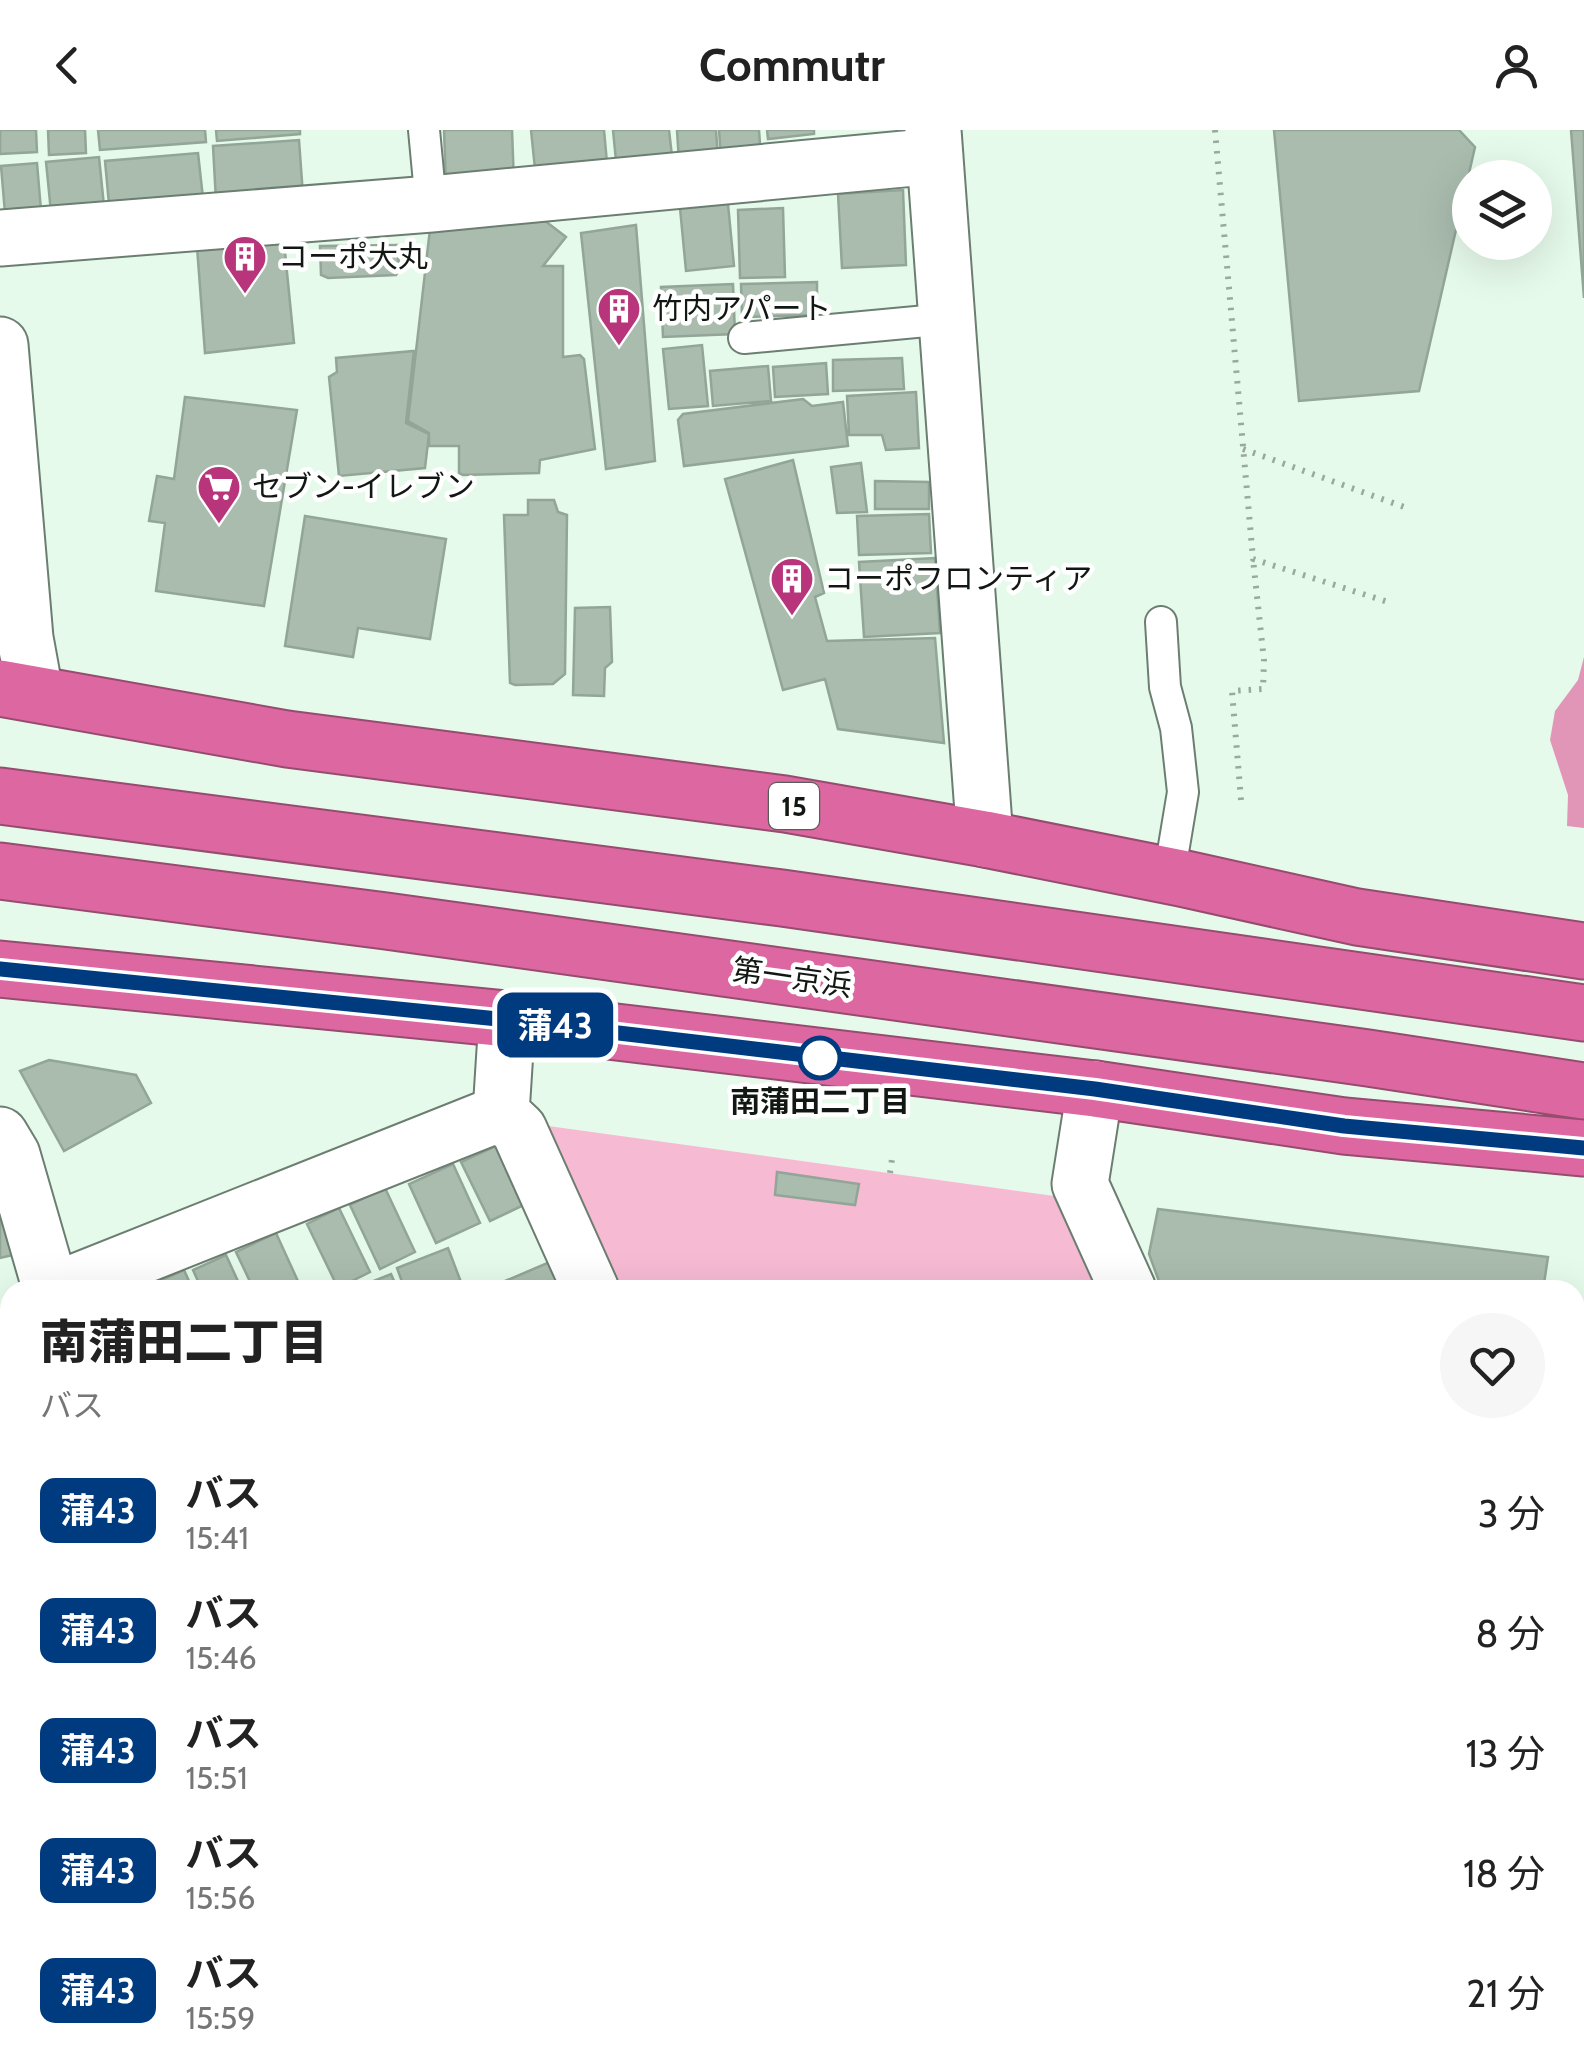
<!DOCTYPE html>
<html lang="ja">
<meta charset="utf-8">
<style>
:root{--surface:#fff;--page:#f6f6f6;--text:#222;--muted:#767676}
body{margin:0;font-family:Cabin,"Noto Sans JP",sans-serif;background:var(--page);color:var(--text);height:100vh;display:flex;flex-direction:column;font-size:38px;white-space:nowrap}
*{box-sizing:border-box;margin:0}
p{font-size:32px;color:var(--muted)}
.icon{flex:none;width:55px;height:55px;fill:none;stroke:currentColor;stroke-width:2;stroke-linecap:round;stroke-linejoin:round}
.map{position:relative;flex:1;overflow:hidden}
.details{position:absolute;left:0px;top:1150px;width:1585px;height:792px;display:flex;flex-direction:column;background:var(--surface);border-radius:30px 30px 0 0;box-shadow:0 10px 40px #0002}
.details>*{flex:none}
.badge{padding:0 20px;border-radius:15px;font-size:35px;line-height:65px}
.buttons{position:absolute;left:1452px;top:30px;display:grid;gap:20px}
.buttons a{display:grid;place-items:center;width:100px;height:100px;border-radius:50%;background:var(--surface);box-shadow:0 10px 40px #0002;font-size:50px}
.map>.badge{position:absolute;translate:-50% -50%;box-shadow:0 0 0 5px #fff}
.round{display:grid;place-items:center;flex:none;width:105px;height:105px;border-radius:52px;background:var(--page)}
.overview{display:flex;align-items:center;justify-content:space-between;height:170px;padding:0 40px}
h1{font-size:48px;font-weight:800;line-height:75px}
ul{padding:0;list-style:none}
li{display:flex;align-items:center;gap:30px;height:120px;padding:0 40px}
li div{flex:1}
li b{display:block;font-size:38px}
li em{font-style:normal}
li .badge{min-width:110px;font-weight:700;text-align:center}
header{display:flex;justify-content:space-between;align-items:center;height:130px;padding:0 40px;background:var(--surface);font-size:45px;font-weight:800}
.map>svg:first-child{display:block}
</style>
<header><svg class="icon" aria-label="back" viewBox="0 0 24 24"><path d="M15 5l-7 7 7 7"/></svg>Commutr<svg class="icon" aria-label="person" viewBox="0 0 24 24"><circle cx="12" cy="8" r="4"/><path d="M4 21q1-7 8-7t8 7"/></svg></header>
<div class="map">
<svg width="1584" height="1941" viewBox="0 0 1584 1941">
<rect width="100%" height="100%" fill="#e6faeb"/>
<path fill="#f6bad3" d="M 541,995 L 1069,1068 L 1109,1160 L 611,1160 Z"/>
<path fill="#e296b7" d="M 1584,527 L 1584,698 L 1567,696 L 1568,665 L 1550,610 L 1555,581 L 1578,550 Z"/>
<path fill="#a9bcae" stroke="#92a597" stroke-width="2.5" d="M 0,0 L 36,0 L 37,22 L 0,24 Z
M 48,0 L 85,0 L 86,23 L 49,25 Z
M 98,0 L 205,0 L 206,12 L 100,20 Z
M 216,0 L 300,0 L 300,4 L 217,11 Z
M 444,0 L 512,0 L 514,53 L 446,55 Z
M 531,0 L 604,0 L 607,33 L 535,39 Z
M 613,0 L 669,0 L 672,26 L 616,31 Z
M 677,0 L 716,0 L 718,29 L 679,32 Z
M 719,0 L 759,0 L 761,27 L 721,29 Z
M 767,0 L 814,0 L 814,4 L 768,9 Z
M 1274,0 L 1459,0 L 1475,17 L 1419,261 L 1299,271 Z
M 1571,0 L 1584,0 L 1584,168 Z
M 299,10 L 303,65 L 216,71 L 213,16 Z
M 198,23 L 204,77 L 110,85 L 105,31 Z
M 99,27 L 105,86 L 52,92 L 46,32 Z
M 37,33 L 42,92 L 6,95 L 1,36 Z
M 903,60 L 906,135 L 842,138 L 838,64 Z
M 728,74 L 734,136 L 686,141 L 680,78 Z
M 783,78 L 785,147 L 740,148 L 738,80 Z
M 540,87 L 566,107 L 543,136 L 563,136 L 563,227 L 580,225 L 584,229 L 595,319 L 540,330 L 539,343 L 463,345 L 459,343 L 459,316 L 429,316 L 429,303 L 408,291 L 430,99 Z
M 636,95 L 655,331 L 606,339 L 581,103 Z
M 284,112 L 294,213 L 205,223 L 197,117 Z
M 398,115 L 399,140 L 396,145 L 328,148 L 321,145 L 320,116 Z
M 817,152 L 817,185 L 742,187 L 741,154 Z
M 733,154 L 735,204 L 663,207 L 661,157 Z
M 702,215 L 708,276 L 669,279 L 663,219 Z
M 414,221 L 406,293 L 429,304 L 425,338 L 339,346 L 329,247 L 337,242 L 336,228 Z
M 902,228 L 904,259 L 833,261 L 833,230 Z
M 826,233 L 828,264 L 775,267 L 773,237 Z
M 768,236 L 771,271 L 713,276 L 710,241 Z
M 916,262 L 919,318 L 886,320 L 882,305 L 849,305 L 847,266 Z
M 185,267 L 297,280 L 264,476 L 156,461 L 165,393 L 149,391 L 157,346 L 174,349 Z
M 803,269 L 812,276 L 843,272 L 848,316 L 684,336 L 678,290 L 683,284 Z
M 793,330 L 824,463 L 815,467 L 827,511 L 935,508 L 944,613 L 838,599 L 825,549 L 783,560 L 725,349 Z
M 861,333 L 867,382 L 837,383 L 831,337 Z
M 875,351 L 929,352 L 929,379 L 875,379 Z
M 528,370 L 554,370 L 558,382 L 567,385 L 565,544 L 553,554 L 515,555 L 510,553 L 504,385 L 528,385 Z
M 929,384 L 931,423 L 859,425 L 857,386 Z
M 305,386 L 446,409 L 430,509 L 358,498 L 353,527 L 285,516 Z
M 935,428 L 940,503 L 864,507 L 859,432 Z
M 610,477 L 612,532 L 605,538 L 604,566 L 573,565 L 575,478 Z
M 49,930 L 136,945 L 151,973 L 64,1021 L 20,941 Z
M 498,1015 L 526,1074 L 490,1091 L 461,1032 Z
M 453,1034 L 480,1093 L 436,1113 L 409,1054 Z
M 777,1042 L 859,1054 L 855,1075 L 775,1065 Z
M 385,1058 L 415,1122 L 380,1139 L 350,1075 Z
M 0,1075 L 17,1124 L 0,1128 Z
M 339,1078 L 370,1142 L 338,1158 L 307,1094 Z
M 1158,1079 L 1548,1127 L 1543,1160 L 1183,1160 L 1184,1157 L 1160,1154 L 1149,1124 Z
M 276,1103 L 302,1160 L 254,1160 L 236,1122 Z
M 448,1118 L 464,1160 L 405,1160 L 397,1138 Z
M 226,1125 L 242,1160 L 202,1160 L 193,1140 Z
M 550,1132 L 562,1160 L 492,1160 L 491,1157 Z
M 184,1140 L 193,1160 L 139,1160 Z
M 391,1144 L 398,1160 L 351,1160 Z
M 10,1363 L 10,1434 L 0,1377 L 2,1364 Z
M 1575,1396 L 1584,1398 L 1584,1439 L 1575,1437 Z
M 10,1526 L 10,1611 L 0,1613 L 0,1529 Z
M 1584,1670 L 1584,1713 L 1575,1693 L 1575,1674 Z
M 1584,1769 L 1584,1817 L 1575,1821 L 1575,1773 Z
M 1584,1828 L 1584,1878 L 1575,1881 L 1575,1832 Z
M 10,1862 L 10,1924 L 9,1924 L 0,1863 Z
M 1584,1888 L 1584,1934 L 1576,1938 L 1574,1932 L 1575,1892 Z
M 236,1932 L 305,1932 L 306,1941 L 237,1941 Z
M 619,1932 L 673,1932 L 677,1941 L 623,1941 Z
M 995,1932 L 1046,1932 L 1050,1941 L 974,1941 Z
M 1056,1932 L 1104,1932 L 1109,1941 L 1060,1941 Z
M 1109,1932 L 1179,1932 L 1183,1941 L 1113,1941 Z
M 1273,1932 L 1407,1932 L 1410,1941 L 1254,1941 Z
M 1496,1932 L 1566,1932 L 1568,1937 L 1559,1941 L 1500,1941 Z"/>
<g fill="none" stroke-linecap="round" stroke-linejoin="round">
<defs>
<path id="lane" d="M 424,0 L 431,74
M 744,208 L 948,189
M 1161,492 L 1165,557 L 1176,598 L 1183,662 L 1169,746
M 1575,1725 L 1584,1746"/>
<path id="street" d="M 933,0 L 985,709
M 0,108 L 431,74 L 935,26
M 0,215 L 25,508 L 35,563
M 507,889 L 501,983 L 519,1000 L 591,1160
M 1095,959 L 1080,1054 L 1128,1160
M 0,1005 L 12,1025 L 51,1160
M 56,1160 L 501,983
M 0,1274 L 10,1276
M 1575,1608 L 1584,1609
M 0,1632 L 10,1630
M 406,1932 L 412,1941
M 927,1932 L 930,1941
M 1466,1932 L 1470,1941
M 516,1941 L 535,1932"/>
<path id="highway" d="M 0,558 L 287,609 L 785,674 L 985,709 L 1181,748 L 1357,787 L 1584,821
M 0,666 L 782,768 L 1584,883
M 0,741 L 386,791 L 1368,928 L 1584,961
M 0,839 L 507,889 L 1095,959 L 1344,996 L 1584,1018"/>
</defs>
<use href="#lane" stroke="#6c7e71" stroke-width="34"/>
<use href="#street" stroke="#6c7e71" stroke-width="59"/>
<use href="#highway" stroke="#964c6f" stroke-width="59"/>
<path stroke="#9aa99e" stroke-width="6" stroke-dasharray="2.5 8" stroke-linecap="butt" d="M 1215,0 L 1253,429 L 1388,472
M 1243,319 L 1407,378
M 1241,670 L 1232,561 L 1263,559 L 1264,531 L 1253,429
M 890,1043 L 892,1029"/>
<use href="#lane" stroke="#fff" stroke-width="30"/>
<use href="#street" stroke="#fff" stroke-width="55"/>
<use href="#highway" stroke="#dd68a1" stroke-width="55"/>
<defs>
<path id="rail" d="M 0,1191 L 10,1193
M 0,1222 L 10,1224
M 1575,1469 L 1584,1471
M 1575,1511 L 1584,1513"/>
</defs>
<use href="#rail" stroke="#5a655c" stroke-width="11"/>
<use href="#rail" stroke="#fff" stroke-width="8" stroke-dasharray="22" stroke-linecap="butt"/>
</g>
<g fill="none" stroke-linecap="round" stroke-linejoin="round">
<defs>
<path id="line" d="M 0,839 L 508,890 L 1095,959 L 1344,996 L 1584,1018"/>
</defs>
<use href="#line" stroke="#fff" stroke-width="22"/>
<use href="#line" stroke="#003b80" stroke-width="15"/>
</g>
<defs>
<symbol id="building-pin" viewBox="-11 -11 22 30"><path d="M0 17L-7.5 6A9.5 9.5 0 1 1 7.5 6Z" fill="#b8347b" stroke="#fff"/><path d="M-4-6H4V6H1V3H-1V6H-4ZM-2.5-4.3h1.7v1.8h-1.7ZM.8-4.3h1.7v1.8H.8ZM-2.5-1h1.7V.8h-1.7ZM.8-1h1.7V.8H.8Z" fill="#fff"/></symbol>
<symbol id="supermarket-pin" viewBox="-11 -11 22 30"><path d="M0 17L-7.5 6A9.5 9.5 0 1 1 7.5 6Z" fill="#b8347b" stroke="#fff"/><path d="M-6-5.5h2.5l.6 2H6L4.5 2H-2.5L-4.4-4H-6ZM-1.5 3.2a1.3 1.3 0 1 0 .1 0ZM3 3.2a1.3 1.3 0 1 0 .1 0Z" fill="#fff"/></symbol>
</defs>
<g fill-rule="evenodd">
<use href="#building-pin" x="220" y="102" width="50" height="68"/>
<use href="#building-pin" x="594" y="154" width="50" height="68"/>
<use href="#supermarket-pin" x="194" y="332" width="50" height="68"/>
<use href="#building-pin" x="767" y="424" width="50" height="68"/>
</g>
<circle fill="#fff" stroke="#003b80" stroke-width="5" cx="820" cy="928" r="20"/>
<g text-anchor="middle" stroke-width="9" stroke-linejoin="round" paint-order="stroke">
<rect fill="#fff" stroke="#585d59" stroke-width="2.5" x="769" y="653" width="50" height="46" rx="8"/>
<g font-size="28" font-weight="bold" fill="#111712">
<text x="794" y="686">15</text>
</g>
<g font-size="30" fill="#111712" stroke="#fff" text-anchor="start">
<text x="278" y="137">コーポ大丸</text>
<text x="652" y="189">竹内アパート</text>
<text x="252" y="367">セブン-イレブン</text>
<text x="824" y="459">コーポフロンティア</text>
</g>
<g font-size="30" fill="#111712" stroke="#fff">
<text transform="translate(792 848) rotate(8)" y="10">第一京浜</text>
</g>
<g font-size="30" font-weight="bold" fill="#111712" stroke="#fff">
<text x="820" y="982">南蒲田二丁目</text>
</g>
</g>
</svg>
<div class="buttons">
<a><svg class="icon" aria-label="layers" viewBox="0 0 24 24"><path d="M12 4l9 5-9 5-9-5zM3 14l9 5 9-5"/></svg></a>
</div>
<b class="badge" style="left:555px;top:895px;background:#003b80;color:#fff">蒲43</b>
<section class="details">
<div class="overview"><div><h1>南蒲田二丁目</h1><p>バス</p></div><a class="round"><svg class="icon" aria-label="heart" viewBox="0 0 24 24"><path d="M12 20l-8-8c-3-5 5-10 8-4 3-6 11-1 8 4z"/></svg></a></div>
<ul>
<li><span class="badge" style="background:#003b80;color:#fff">蒲43</span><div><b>バス</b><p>15:41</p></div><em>3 分</em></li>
<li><span class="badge" style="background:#003b80;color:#fff">蒲43</span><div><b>バス</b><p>15:46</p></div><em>8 分</em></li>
<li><span class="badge" style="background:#003b80;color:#fff">蒲43</span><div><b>バス</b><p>15:51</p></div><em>13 分</em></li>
<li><span class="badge" style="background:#003b80;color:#fff">蒲43</span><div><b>バス</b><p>15:56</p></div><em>18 分</em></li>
<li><span class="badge" style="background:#003b80;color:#fff">蒲43</span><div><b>バス</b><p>15:59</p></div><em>21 分</em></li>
</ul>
</section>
</div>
